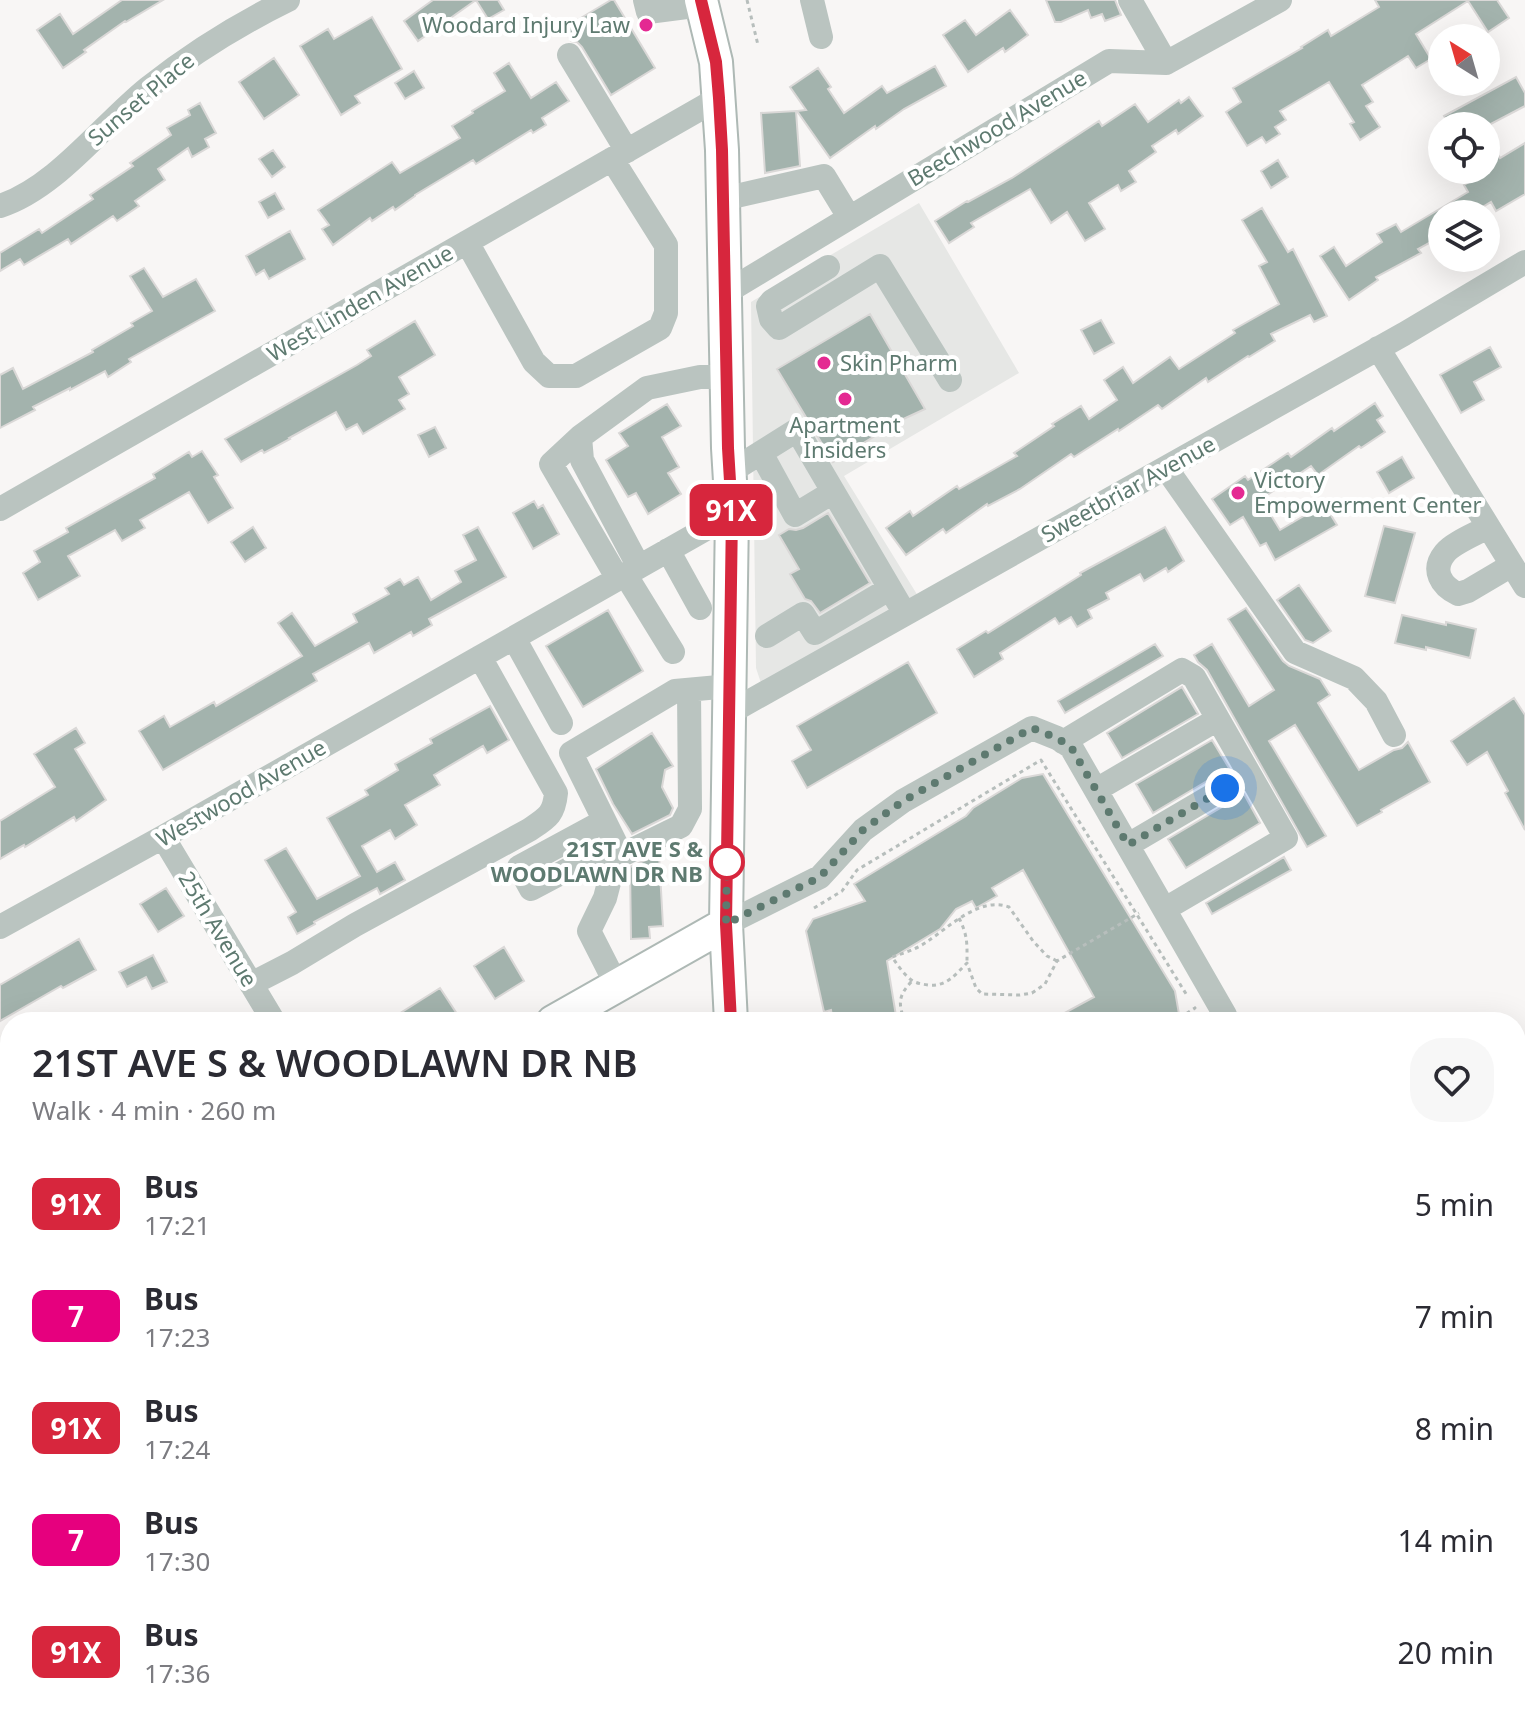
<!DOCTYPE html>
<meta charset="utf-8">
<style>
:root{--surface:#fff;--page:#f7f7f7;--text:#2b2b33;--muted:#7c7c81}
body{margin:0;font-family:"Noto Sans",sans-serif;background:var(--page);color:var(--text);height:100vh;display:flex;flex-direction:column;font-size:30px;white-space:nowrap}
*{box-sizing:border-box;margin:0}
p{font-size:26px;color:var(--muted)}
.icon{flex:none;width:44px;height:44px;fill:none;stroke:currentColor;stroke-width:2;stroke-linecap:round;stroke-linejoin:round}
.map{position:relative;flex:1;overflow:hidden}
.side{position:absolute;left:0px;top:1012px;width:1526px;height:712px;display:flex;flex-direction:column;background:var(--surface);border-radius:32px 32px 0 0;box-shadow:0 8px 32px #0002}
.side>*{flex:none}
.badge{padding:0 16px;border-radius:12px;font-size:28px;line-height:52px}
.needle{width:52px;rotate:323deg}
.buttons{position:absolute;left:1428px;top:24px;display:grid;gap:16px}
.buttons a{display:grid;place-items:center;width:72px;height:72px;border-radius:50%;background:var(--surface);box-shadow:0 8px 32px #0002;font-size:40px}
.you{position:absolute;width:40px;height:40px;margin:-20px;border:6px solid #fff;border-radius:50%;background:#1a73e8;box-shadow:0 0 0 12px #1a73e833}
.map>.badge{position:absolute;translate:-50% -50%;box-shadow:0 0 0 4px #fff}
.round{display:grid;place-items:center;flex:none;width:84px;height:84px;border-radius:32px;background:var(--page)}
.summary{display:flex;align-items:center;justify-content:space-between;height:136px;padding:0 32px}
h1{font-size:38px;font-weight:600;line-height:60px}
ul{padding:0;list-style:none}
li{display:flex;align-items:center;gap:24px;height:112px;padding:0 32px}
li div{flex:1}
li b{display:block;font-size:30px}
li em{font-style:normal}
li .badge{min-width:88px;font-weight:700;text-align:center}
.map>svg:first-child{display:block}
</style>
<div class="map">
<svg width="1525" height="1724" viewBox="0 0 1525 1724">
<rect width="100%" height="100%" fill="#f8f6f5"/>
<path fill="#e6e7e5" d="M 919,203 L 1019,373 L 844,476 L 918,596 L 761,683 L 756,668 L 751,302 Z"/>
<path fill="#a3b3ad" stroke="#dad8d7" stroke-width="2" d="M 122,0 L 163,0 L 126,22 L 125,21 L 84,50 L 86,52 L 63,68 L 37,30 L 60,14 L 73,34 Z
M 433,0 L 498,0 L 504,10 L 488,19 L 476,0 L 418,41 L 404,21 Z
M 611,0 L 614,0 L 655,68 L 611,95 L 582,47 L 577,42 L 571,41 L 564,28 Z
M 1046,0 L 1115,0 L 1121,15 L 1105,21 L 1102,14 L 1091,18 L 1088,10 L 1061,22 L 1055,22 Z
M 1375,0 L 1497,0 L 1509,18 L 1488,32 L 1468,1 L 1416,34 L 1431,59 L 1416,68 L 1408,56 L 1362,85 L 1373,102 L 1366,106 L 1380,127 L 1360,140 L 1350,124 L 1354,122 L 1329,82 L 1280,111 L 1286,120 L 1275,127 L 1280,134 L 1266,143 L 1262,137 L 1247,146 L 1226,112 L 1241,102 L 1233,88 L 1302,48 L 1301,47 L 1328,30 L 1331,36 L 1379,7 Z
M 1010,10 L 1028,35 L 1005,52 L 1003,48 L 968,72 L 943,35 L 965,20 L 976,35 Z
M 372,17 L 402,69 L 355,96 L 360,103 L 341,115 L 300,46 L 328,29 L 334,39 Z
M 274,58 L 299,95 L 264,119 L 239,82 Z
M 509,63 L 531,98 L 556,82 L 569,101 L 542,118 L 546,125 L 533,133 L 531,130 L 476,164 L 473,160 L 415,195 L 415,196 L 395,210 L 393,207 L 372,221 L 370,218 L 333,245 L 322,229 L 329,225 L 318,210 L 392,162 L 400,173 L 460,138 L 452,126 L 473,113 L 472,111 L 505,91 L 494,73 Z
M 935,66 L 946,86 L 904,109 L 876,129 L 875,126 L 830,158 L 797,111 L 806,110 L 790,87 L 818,68 L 831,87 L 828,89 L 844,113 L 882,86 L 887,93 Z
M 414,71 L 424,88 L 405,99 L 395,83 Z
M 1516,77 L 1525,93 L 1525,106 L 1487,126 L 1450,126 L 1444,116 Z
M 1189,97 L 1203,116 L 1178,134 L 1176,130 L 1152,146 L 1156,152 L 1129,171 L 1136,182 L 1121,191 L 1118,185 L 1089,203 L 1105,229 L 1085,241 L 1067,212 L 1051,223 L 1030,189 L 971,223 L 974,227 L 949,243 L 935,221 L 967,201 L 968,202 L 1012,178 L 1099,121 L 1102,126 L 1135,104 L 1148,122 L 1179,100 L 1181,103 Z
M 200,103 L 216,133 L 205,139 L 209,147 L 192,157 L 188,148 L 158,169 L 165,180 L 135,201 L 139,206 L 117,221 L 113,216 L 71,244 L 68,239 L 24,265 L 20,259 L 0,271 L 0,253 L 39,229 L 42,233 L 93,199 L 90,195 L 133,166 L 130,163 L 171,135 L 167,128 L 190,115 L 188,110 Z
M 796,111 L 800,166 L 765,173 L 761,113 Z
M 1486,134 L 1500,158 L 1525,143 L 1525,194 L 1496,211 L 1491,202 L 1471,214 L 1442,214 L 1442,236 L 1418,249 L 1421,253 L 1376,277 L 1378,280 L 1349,300 L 1320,256 L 1334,247 L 1346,266 L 1382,242 L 1377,234 L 1396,224 L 1401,232 L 1468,192 L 1464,185 L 1476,178 L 1471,170 L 1486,170 Z
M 273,150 L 285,167 L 272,177 L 259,159 Z
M 1278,160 L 1288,177 L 1271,188 L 1261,171 Z
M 275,193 L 284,209 L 268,218 L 259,202 Z
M 1262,208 L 1288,252 L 1293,249 L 1327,316 L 1314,322 L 1310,315 L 1271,334 L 1275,341 L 1249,357 L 1248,356 L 1208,382 L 1206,378 L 1162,409 L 1158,405 L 1119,431 L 1118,429 L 1074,457 L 1071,454 L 1020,489 L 988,506 L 987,504 L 946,533 L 943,529 L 906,555 L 886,528 L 910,511 L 913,516 L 957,486 L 959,489 L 1017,456 L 1014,453 L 1054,426 L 1052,424 L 1081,406 L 1089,419 L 1117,400 L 1104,380 L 1123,367 L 1133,383 L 1170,357 L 1179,369 L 1235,333 L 1233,330 L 1279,304 L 1259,266 L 1267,262 L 1242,220 Z
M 290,231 L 305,259 L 269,279 L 264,270 L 256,275 L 246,256 Z
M 144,268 L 163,297 L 196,279 L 215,311 L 129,359 L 131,362 L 108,377 L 105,371 L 70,390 L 70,388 L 33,407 L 35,410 L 0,428 L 0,375 L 13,368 L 23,389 L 93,352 L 92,350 L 133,326 L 131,323 L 152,311 L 130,276 Z
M 870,314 L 925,409 L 899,421 L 833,462 L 777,369 Z
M 1101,320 L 1114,343 L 1094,354 L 1081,330 Z
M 415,321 L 435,355 L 399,377 L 409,394 L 399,400 L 405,409 L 363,434 L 357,424 L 346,430 L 336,412 L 289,438 L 290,439 L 264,453 L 262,450 L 241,462 L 225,439 L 357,365 L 371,356 L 367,350 Z
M 1490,347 L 1501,367 L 1474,382 L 1484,400 L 1461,413 L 1440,375 Z
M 1375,403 L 1383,416 L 1377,420 L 1385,432 L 1361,448 L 1359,446 L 1318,475 L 1311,466 L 1261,499 L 1280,530 L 1324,504 L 1337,525 L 1275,560 L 1266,543 L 1260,546 L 1243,517 L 1230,525 L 1212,499 L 1245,476 L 1248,480 L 1288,453 L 1291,457 L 1332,428 L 1334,431 Z
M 667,404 L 681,426 L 662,437 L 679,467 L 668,473 L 681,494 L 648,514 L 636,493 L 628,497 L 606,460 L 628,446 L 619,433 Z
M 435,427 L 446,448 L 429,457 L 418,435 Z
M 202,451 L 218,475 L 214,477 L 233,508 L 208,523 L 189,492 L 140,520 L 145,528 L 122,541 L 115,530 L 68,556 L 80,576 L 38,600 L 23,573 L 40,562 L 34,551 L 68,532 L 66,528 L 155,478 L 153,474 L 189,452 L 192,457 Z
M 1402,457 L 1414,478 L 1389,493 L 1377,472 Z
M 534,501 L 538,508 L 543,505 L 559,534 L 533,549 L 513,513 Z
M 828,513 L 870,583 L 820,613 L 811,601 L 805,599 L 790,574 L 799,569 L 779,535 L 789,529 L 796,530 L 803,528 Z
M 1384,526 L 1415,533 L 1395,603 L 1365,596 Z
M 253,527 L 266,548 L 245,562 L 231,542 Z
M 478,527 L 506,577 L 429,619 L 432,625 L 413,636 L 411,632 L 374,653 L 369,643 L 313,674 L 317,681 L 163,770 L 139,731 L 164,716 L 170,727 L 214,702 L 216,706 L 302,656 L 278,623 L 292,613 L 315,646 L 357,622 L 353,614 L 389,594 L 385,588 L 400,579 L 404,585 L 418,577 L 431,600 L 461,582 L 455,571 L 476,560 L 463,535 Z
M 1165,527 L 1184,561 L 1168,572 L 1166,568 L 1144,581 L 1140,574 L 1106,593 L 1109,599 L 1088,610 L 1092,618 L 1077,627 L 1071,617 L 1059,624 L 1055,618 L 1000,653 L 1003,659 L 974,677 L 957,649 L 986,631 L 988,633 L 1081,575 L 1080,573 Z
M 1299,585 L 1331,631 L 1313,643 L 1305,640 L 1277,600 Z
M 1246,608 L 1283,661 L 1289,666 L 1320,679 L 1330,695 L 1318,703 L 1359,770 L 1394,750 L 1402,748 L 1408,742 L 1430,782 L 1381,810 L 1382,812 L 1357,826 L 1295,725 L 1269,741 L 1326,836 L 1307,847 L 1207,670 L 1198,662 L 1194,655 L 1212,644 L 1249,706 L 1274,690 L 1228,619 Z
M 608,610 L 643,671 L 583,707 L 546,646 Z
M 1402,615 L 1446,625 L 1446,622 L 1476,629 L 1470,658 L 1426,647 L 1426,650 L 1395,643 Z
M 1155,644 L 1163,656 L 1065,713 L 1058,701 Z
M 908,662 L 937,713 L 807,788 L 792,761 L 811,750 L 797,726 Z
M 1182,687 L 1198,714 L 1122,758 L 1107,733 Z
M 1514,698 L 1525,715 L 1525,830 L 1505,793 L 1508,791 L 1487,752 L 1467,765 L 1451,741 Z
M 490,706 L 509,740 L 487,753 L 483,746 L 434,775 L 440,785 L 405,805 L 417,825 L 395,839 L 390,830 L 362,846 L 377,872 L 395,862 L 405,880 L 380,894 L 377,888 L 314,922 L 315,924 L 297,934 L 288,917 L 296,912 L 265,860 L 286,848 L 317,899 L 360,876 L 327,818 L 368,795 L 365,790 L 398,770 L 395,764 L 432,743 L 430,739 Z
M 76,728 L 85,743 L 75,749 L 106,800 L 76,821 L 74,817 L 25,847 L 24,845 L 0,859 L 0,821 L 55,787 L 34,754 Z
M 652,733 L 673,766 L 665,770 L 662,787 L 673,808 L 670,815 L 632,834 L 613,804 L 596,769 Z
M 1212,740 L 1229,768 L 1153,813 L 1136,784 Z
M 1043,774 L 1175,991 L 1179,1014 L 1166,1022 L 1048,1022 L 1094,997 L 1023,870 L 992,888 L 997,896 L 976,908 L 972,901 L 956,909 L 940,929 L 887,961 L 897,1022 L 833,1022 L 831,1010 L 824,1012 L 806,931 L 813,919 L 865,901 L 854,884 L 966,816 L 973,808 L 1022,778 Z
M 1244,794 L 1260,823 L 1186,868 L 1168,839 Z
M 659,854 L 663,926 L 649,927 L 650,938 L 631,939 L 630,867 Z
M 1284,857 L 1291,870 L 1212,914 L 1206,903 Z
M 166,888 L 184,916 L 158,932 L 140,904 Z
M 79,939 L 96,970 L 63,988 L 61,986 L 0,1021 L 0,985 Z
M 504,947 L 524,981 L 495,999 L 474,966 Z
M 153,955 L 167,982 L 152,989 L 146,977 L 127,987 L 119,972 Z
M 440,988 L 459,1017 L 450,1022 L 386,1022 Z"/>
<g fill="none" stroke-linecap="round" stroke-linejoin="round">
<defs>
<path id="major" d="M 701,0 L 716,62 L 722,150 L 728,448 L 732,514 L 726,924 L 731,1022
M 553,1022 L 726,924
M 0,1340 L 10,1335
M 896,1714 L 900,1724
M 950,1714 L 954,1724"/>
<path id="highway" d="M 1516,1468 L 1525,1470
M 1516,1500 L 1525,1500
M 1516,1533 L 1525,1533
M 1516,1591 L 1525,1591
M 1516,1692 L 1525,1686
M 918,1714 L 924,1724
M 1259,1714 L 1267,1724
M 283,1724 L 288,1714
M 598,1724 L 621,1714
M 745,1724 L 770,1714
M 840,1724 L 872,1714
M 1460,1724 L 1477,1714"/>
</defs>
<use href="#major" stroke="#aeb9b5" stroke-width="36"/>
<use href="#highway" stroke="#aeb8b4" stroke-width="40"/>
<path stroke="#b7bebc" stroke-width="3" stroke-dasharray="4 4" stroke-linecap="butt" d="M 747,0 L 758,45
M 814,908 L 842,891 L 857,870 L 1041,760 L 1188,997
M 959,918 C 968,936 967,944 967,963
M 1057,961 L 1047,956 L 1033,941 L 1009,907 C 980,896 949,927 928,941 C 917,949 904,953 892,957 C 897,964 902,972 909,978 C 914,983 921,984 928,985 C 946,987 955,975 967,963 L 976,988 L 982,994 L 1020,995 L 1032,993 L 1045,984 L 1057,961 L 1139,913
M 905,1022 C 898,1003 898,996 912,981
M 1173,1022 L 1195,1008 L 1194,1007"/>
<path stroke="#bac4c0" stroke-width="24" d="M 645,0 L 648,12 L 702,5
M 812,0 L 821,37
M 1130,0 L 1166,63
M 569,55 L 627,151
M 723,199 L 824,176 L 849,217
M 0,206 C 56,188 102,125 148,88 C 191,54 239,24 288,0
M 467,242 L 534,362 L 549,376 L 576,376 L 660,328 L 666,313 L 666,245 L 612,159
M 828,267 L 772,301 L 768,306 L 771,319 L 779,328 L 880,266 L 950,380
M 725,293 L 1109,61 L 1166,63 L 1280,0
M 1378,348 L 1525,586
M 580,437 L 551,464 L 618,579
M 761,453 L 795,515 L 833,492
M 1166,468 L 1295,652 L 1354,678 L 1376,701 L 1394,735
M 730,472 L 797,430 L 905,614
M 0,509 L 719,98
M 1488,527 C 1476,534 1453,543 1445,553 C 1431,570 1441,586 1458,594 L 1468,591 L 1512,565
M 668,550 L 700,608
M 639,567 L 582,460 L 580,437 L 647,388 L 700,377 L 728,377
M 625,574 L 673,652
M 767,636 L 803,614 L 815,633 L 889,589
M 514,638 L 561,723
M 689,690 L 690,809 L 681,826 L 626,853 L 618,848 L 571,753 L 675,691 L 730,686
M 729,713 L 1404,334 L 1525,262
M 1063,742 L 1182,670 L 1194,677 L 1286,838 L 1165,909
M 1096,790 L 1218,719
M 604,821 L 519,867 L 531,889 L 616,844
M 163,837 L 274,1022
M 1128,845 L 1249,774
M 726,924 L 820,877 L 863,830 L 903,801 L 1032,728 L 1057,738 L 1071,747 L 1225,1015 L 1223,1022
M 0,927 L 163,837 L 732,514
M 251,984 L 292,963 L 355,925 L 529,830 C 547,818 554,815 556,793 L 480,657
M 617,986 L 589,931 L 605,898 L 618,848
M 1516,1152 L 1525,1148
M 6,1238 L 10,1238
M 0,1390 L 10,1385
M 152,1724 L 158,1714"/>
<use href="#major" stroke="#fff" stroke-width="32"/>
<use href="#highway" stroke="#fff" stroke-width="36"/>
</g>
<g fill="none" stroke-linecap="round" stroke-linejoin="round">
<defs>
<path id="line" d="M 701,0 L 716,62 L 719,98 L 722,150 L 728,448 L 732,514 L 726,924 L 731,1022"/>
</defs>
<use href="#line" stroke="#fff" stroke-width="18"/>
<use href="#line" stroke="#d7263d" stroke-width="12"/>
<path stroke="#5e7a70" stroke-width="8" stroke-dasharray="0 14.4" d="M 727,862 L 726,924 L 820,877 L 863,830 L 903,801 L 1032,728 L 1057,738 L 1071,747 L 1128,845 L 1225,788"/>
</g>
<g fill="#e42992" stroke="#fff" stroke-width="3">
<circle cx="646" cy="25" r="8"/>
<circle cx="824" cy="363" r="8"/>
<circle cx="845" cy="399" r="8"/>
<circle cx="1238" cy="493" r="8"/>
</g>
<circle fill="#fff" stroke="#d7263d" stroke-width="4" cx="727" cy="862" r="16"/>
<g text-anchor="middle" stroke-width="8" stroke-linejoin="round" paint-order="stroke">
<g font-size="22" fill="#5e7a70" stroke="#fff" text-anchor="start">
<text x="630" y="33" text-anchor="end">Woodard Injury Law</text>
<text x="840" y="371">Skin Pharm</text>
<text x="845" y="433" text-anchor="middle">Apartment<tspan x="845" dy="25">Insiders</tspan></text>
<text x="1254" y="488">Victory<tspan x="1254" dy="25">Empowerment Center</tspan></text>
</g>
<g font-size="22" fill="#5e7a70" stroke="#fff">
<text transform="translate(141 99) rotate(-40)" y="8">Sunset Place</text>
<text transform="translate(997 128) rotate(-31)" y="8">Beechwood Avenue</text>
<text transform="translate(360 303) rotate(-30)" y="8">West Linden Avenue</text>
<text transform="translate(1128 489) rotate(-29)" y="8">Sweetbriar Avenue</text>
<text transform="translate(241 793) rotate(-30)" y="8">Westwood Avenue</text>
<text transform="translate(218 929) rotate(59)" y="8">25th Avenue</text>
</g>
<g font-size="22" font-weight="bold" fill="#5e7a70" stroke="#fff" text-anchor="end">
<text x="703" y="857">21ST AVE S &amp;<tspan x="703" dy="25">WOODLAWN DR NB</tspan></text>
</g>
</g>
</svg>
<div class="buttons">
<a><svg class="needle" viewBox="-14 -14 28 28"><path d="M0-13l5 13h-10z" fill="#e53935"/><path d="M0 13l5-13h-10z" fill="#7c7c81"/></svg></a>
<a><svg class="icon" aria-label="locate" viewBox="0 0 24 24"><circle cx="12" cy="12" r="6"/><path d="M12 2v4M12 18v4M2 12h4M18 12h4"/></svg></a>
<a><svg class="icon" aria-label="layers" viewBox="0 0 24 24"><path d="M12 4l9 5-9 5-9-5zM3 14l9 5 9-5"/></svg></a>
</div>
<div class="you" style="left:1225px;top:788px"></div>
<b class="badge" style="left:731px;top:510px;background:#d7263d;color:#fff">91X</b>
<section class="side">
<div class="summary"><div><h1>21ST AVE S &amp; WOODLAWN DR NB</h1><p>Walk · 4 min · 260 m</p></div><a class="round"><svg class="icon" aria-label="heart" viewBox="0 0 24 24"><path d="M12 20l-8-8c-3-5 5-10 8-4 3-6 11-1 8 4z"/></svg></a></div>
<ul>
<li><span class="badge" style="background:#d7263d;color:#fff">91X</span><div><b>Bus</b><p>17:21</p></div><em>5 min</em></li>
<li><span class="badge" style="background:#e6007e;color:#fff">7</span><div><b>Bus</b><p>17:23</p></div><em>7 min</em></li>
<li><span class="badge" style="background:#d7263d;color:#fff">91X</span><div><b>Bus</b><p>17:24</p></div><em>8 min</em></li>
<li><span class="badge" style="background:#e6007e;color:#fff">7</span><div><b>Bus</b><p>17:30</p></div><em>14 min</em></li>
<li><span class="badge" style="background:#d7263d;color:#fff">91X</span><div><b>Bus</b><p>17:36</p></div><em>20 min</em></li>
</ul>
</section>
</div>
